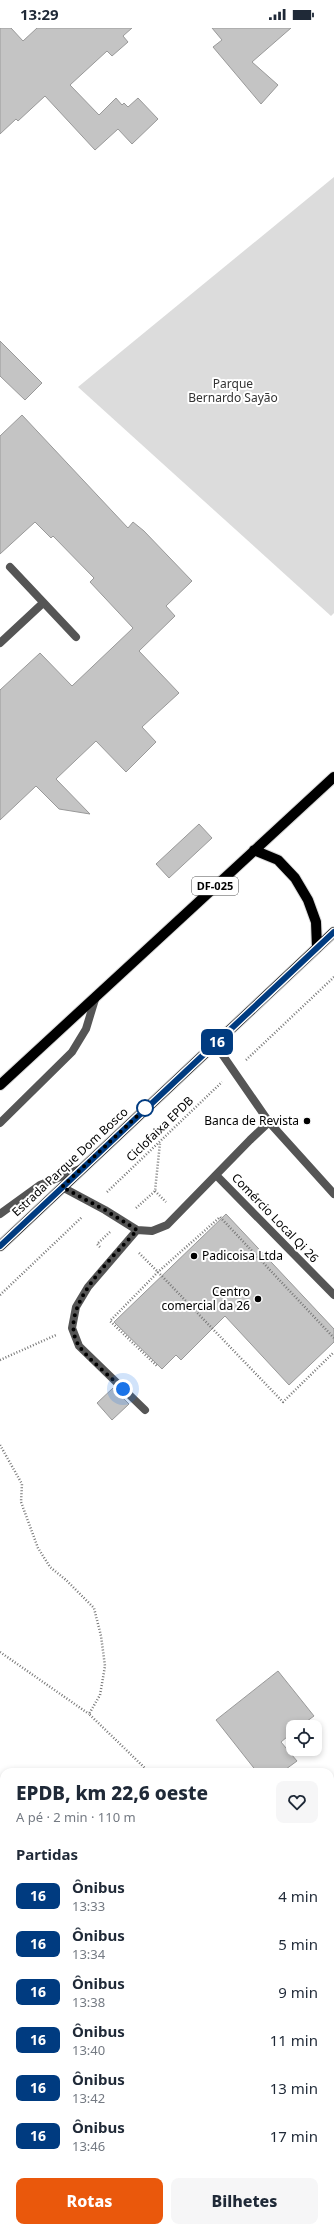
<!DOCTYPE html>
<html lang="pt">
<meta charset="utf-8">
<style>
:root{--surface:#fff;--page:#f6f6f7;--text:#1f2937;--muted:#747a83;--accent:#ea580c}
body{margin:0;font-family:"Noto Sans",sans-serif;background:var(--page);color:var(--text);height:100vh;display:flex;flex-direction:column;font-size:15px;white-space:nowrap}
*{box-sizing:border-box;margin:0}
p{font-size:13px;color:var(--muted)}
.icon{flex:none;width:22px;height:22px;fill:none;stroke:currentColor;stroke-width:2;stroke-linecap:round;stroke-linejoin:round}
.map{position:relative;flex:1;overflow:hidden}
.drawer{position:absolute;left:0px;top:1740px;width:334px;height:464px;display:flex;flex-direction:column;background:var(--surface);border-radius:12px 12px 0 0;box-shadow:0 2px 6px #0003}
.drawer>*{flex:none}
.badge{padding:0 8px;border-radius:6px;font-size:14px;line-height:26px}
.buttons{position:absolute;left:286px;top:1692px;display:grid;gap:8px}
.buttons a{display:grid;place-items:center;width:36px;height:36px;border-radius:8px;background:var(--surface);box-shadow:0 2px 6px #0003;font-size:20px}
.you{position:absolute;width:20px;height:20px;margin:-10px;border:3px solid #fff;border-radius:50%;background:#1a73e8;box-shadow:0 0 0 6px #1a73e833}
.map>.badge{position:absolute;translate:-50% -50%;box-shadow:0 0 0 2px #fff}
h2{padding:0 16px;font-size:15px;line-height:36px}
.round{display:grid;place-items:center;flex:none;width:42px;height:42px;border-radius:8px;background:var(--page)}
.summary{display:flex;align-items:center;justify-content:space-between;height:68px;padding:0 16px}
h1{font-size:19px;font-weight:800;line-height:30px}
.cta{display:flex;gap:8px;margin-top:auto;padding:8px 16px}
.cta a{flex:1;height:46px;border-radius:8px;background:var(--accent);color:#fff;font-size:16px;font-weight:800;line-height:46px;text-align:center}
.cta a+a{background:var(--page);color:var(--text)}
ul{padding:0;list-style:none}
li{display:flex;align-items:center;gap:12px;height:48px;padding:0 16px}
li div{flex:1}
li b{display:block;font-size:15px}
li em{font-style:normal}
li .badge{min-width:44px;font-weight:700;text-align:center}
.status{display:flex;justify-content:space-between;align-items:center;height:28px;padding:0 20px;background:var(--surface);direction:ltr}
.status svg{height:11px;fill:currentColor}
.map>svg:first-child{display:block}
</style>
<div class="status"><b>13:29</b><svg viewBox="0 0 49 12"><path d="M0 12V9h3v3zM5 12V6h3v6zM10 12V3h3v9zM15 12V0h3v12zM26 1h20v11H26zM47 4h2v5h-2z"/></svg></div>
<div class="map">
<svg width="334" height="2204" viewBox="0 0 334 2204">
<rect width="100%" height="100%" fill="#fff"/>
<path fill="#dcdcdc" d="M 334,149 L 334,585 L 331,588 L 78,359 Z"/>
<path fill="#c4c4c4" stroke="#999" d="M 0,0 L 11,0 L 23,13 L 37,0 L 132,0 L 123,8 L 128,14 L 112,28 L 107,23 L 70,57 L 99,87 L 116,70 L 122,77 L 124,75 L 128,79 L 138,70 L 158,91 L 132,116 L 118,101 L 95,122 L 45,68 L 18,93 L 16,91 L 0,106 Z
M 212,0 L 291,0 L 252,34 L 278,57 L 261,76 L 213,19 L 222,12 Z
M 0,313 L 42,355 L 25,372 L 0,348 Z
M 22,387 L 128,500 L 133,494 L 144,503 L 192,553 L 166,578 L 175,588 L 139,623 L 179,665 L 142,699 L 156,714 L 126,744 L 96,713 L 56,751 L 90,786 L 59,781 L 36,758 L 0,792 L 0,662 L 40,625 L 72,658 L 133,600 L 90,554 L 94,550 L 53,508 L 51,510 L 35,494 L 0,526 L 0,408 Z
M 199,796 L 212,810 L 169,850 L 156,836 Z
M 226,1186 L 334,1301 L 334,1314 L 289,1357 L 225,1288 L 181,1332 L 176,1327 L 162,1341 L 114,1294 Z
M 113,1360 L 129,1376 L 112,1392 L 97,1375 Z
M 278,1643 L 314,1688 L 299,1699 L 293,1699 L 293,1704 L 281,1714 L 297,1733 L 282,1744 L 257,1744 L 216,1692 Z"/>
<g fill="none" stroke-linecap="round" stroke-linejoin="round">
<defs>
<path id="primary" d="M 254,822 L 278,832 L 295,850 L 308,872 L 316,894 L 317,920
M 0,1057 L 334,749
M 0,1218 L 334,904"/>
</defs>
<use href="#primary" stroke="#dbdbdb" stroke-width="12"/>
<path stroke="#777" stroke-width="2.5" stroke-dasharray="1 2" stroke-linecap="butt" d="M 246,1032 L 334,949
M 155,1163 L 166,1174
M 107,1164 L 222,1054
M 136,1180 L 155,1163 L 160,1115
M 100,1219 L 97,1216 L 110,1204
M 139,1225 L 158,1244 L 110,1293 L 158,1339
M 0,1267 L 82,1189
M 334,1310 L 220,1189 L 158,1244 L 283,1374 L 334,1324
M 0,1332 L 56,1307
M 0,1417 L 22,1456 L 21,1474 L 38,1520 L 50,1539 L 66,1552 L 94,1580 L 101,1608 L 105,1638 L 100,1667 L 89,1686 L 149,1744
M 0,1624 L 89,1686
M 330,1924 L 334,1928"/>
<path stroke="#555" stroke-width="8" d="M 215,1016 L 269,1094 L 334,1166
M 0,1095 L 72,1024 L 86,1001 L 96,968
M 216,1147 L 334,1267
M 62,1159 L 105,1182 L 137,1202 L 152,1203 L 167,1197 L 250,1112 L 269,1094
M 0,1186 L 40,1157 L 80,1141
M 137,1202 L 88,1259 L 76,1279 L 72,1300 L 79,1318 L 145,1382"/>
<path stroke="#555" stroke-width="8" d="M 10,539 L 76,609
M 0,615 L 43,575"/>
<use href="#primary" stroke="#000" stroke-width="10"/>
</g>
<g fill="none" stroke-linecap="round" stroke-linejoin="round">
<defs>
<path id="line" d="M 0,1218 L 334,904"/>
</defs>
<use href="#line" stroke="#fff" stroke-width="9"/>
<use href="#line" stroke="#003b80" stroke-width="6"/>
<path stroke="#000" stroke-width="4" stroke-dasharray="0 7.2" d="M 123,1361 C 111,1349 88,1331 79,1318 C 55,1280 114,1229 137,1202 L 105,1182 L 62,1159 L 148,1078 L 145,1080"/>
</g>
<circle fill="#fff" stroke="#003b80" stroke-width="2" cx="145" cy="1080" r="8"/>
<g fill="#000" stroke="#fff" stroke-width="1.5">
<circle cx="307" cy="1093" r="4"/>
<circle cx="194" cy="1228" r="4"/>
<circle cx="258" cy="1271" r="4"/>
</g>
<g text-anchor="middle" stroke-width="4" stroke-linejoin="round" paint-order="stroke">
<rect fill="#fff" stroke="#4c4c4c" stroke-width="1" x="192" y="849" width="46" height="18" rx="3"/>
<g font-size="11" font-weight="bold" fill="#000">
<text x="215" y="862">DF-025</text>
</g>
<g font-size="12" fill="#333" stroke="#fff">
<text x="233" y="360">Parque<tspan x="233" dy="14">Bernardo Sayão</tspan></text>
</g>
<g font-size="12" fill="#000" stroke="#fff" text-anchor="end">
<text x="299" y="1097">Banca de Revista</text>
<text x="202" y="1232" text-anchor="start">Padicoisa Ltda</text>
<text x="250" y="1268">Centro<tspan x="250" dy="14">comercial da 26</tspan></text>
</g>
<g font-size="12" fill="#000" stroke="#fff">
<text transform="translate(160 1101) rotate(-44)" y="4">Ciclofaixa EPDB</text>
<text transform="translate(70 1134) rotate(-43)" y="4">Estrada Parque Dom Bosco</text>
<text transform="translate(275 1190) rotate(46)" y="4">Comércio Local Qi 26</text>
</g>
</g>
</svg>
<div class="buttons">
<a><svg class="icon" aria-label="locate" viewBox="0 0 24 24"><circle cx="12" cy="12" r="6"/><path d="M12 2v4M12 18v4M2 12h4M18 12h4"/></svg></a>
</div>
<div class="you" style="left:123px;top:1361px"></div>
<b class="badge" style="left:217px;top:1014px;background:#003b80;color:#fff">16</b>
<section class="drawer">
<div class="summary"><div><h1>EPDB, km 22,6 oeste</h1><p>A pé · 2 min · 110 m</p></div><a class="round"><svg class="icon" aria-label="heart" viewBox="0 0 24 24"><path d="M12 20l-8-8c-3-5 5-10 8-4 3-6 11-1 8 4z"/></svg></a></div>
<h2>Partidas</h2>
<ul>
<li><span class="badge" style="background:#003b80;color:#fff">16</span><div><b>Ônibus</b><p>13:33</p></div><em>4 min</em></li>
<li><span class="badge" style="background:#003b80;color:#fff">16</span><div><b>Ônibus</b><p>13:34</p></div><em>5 min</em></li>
<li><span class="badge" style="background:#003b80;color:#fff">16</span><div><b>Ônibus</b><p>13:38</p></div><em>9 min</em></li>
<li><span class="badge" style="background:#003b80;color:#fff">16</span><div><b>Ônibus</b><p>13:40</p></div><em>11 min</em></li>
<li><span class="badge" style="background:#003b80;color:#fff">16</span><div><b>Ônibus</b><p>13:42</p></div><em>13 min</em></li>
<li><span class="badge" style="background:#003b80;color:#fff">16</span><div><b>Ônibus</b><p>13:46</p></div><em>17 min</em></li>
</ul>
<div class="cta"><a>Rotas</a><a>Bilhetes</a></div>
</section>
</div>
